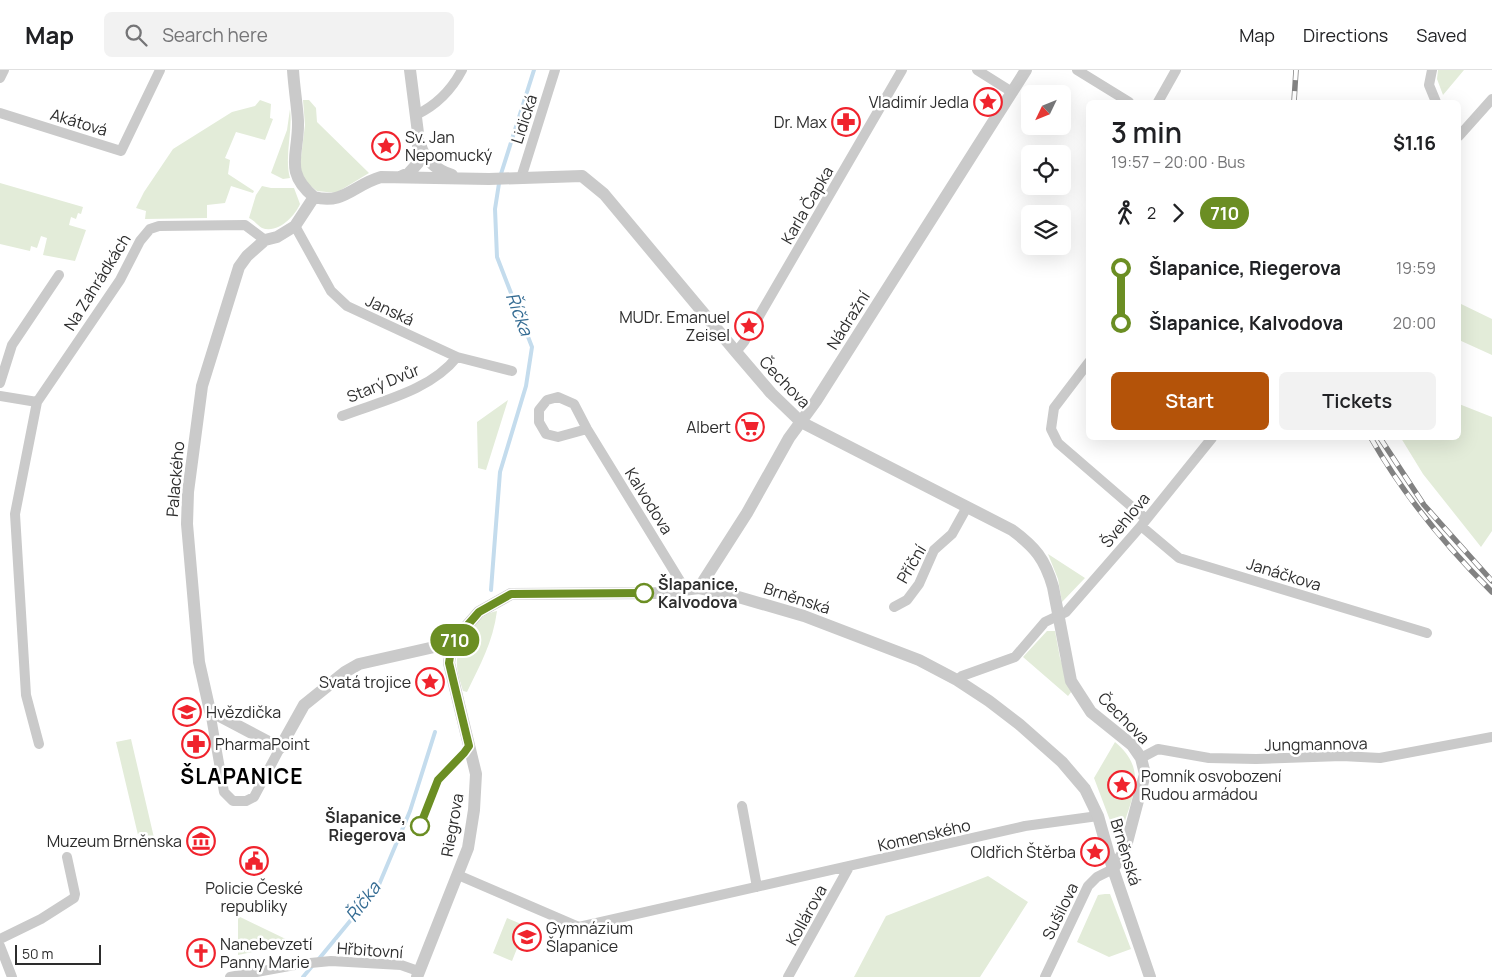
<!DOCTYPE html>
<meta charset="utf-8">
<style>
:root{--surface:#fff;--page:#f2f2f2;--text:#202124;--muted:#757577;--line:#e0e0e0;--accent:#b45309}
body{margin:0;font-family:Manrope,sans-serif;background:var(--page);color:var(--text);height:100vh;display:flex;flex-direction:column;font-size:19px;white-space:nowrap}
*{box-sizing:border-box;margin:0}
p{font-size:16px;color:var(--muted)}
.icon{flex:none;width:28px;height:28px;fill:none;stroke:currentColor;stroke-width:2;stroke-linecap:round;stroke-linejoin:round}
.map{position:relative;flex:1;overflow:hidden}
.drawer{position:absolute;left:1086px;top:30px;width:375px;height:340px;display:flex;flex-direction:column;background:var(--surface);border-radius:8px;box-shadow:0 5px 20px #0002}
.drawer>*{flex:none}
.badge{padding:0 10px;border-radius:16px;font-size:18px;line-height:32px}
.needle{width:32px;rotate:227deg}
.fabs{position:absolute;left:1021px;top:15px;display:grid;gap:10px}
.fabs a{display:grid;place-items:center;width:50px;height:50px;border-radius:8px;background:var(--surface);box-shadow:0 5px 20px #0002;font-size:25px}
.scale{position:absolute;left:15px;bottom:12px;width:86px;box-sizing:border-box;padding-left:5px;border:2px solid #2d2d2d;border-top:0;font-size:14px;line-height:18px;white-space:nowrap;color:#2d2d2d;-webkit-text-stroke:4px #fff;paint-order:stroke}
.map>.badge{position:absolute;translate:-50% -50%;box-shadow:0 0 0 2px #fff}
.legs{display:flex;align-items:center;gap:8px;height:55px;padding:0 25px;font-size:16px}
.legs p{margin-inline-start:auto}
.summary{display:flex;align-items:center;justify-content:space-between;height:85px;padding:0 25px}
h1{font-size:28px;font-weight:600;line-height:38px}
.primary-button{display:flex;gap:10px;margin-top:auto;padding:10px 25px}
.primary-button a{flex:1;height:58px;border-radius:8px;background:var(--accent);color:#fff;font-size:20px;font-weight:600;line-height:58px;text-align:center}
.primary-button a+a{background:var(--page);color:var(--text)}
ul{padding:0 25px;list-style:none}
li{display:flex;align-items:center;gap:18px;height:55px;font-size:19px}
li i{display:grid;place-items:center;width:8px;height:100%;margin:0 6px;background:currentColor}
li i::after{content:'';width:12px;height:12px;margin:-6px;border:4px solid;border-radius:50%;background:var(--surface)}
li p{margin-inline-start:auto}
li:first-child i{background:linear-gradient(#0000 50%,currentColor 0)}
li:last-child i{background:linear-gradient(currentColor 50%,#0000 0)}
header{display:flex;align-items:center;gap:30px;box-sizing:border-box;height:70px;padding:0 25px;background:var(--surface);border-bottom:1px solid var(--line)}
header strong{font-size:24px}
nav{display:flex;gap:28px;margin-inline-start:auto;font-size:18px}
.search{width:350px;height:45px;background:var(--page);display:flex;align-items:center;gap:12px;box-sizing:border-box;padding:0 18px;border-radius:8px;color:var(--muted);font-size:19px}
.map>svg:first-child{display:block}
</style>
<header>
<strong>Map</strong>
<div class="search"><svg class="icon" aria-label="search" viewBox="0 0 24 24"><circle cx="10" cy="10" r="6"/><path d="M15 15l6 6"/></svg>Search here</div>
<nav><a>Map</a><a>Directions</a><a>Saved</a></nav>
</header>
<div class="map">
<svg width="1492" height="907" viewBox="0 0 1492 907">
<rect width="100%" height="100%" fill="#fff"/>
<path fill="#e3ecd9" d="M 1438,0 L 1464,0 L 1443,25 L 1437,9 Z
M 260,30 L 271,34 L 270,48 L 273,49 L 265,70 L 236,62 L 225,88 L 230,90 L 228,104 L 254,121 L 253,123 L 231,116 L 225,133 L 207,135 L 207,148 L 145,149 L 146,141 L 136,138 L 144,122 L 173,79 L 232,42 L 255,36 Z
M 303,30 L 309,30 L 316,38 L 317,52 L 369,103 L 336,123 L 317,121 L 308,114 L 302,106 L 300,95 L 305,55 Z
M 290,39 C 293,62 284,86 290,108 L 283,109 L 271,103 L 287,60 Z
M 0,113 L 83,137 L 81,144 L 78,143 L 76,149 L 71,147 L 69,155 L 86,160 L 75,191 L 43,185 L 47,168 L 41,166 L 37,178 L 31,176 L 30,181 L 0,174 Z
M 262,116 L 271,118 L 294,118 L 300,134 C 295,146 278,164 262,158 C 258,156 254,150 249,148 L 256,125 Z
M 1459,233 L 1492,249 L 1492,285 L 1459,270 Z
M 508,330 L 486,400 L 478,398 L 477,352 Z
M 1459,334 L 1492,347 L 1492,461 L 1481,477 L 1423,404 L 1401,368 L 1459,368 Z
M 1048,484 L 1085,508 L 1062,532 L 1058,509 Z
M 497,541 C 493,572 480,595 467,622 L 463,621 C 460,611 456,599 457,590 C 459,572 478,543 497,541 Z
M 1047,561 L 1055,561 L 1060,588 L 1072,621 L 1068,626 L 1023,587 Z
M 131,669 L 155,772 L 145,771 L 138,765 L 116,672 Z
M 1115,672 C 1148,700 1133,724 1122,760 L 1118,762 L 1114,761 L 1094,708 Z
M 988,806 L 1028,832 L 980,907 L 854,907 L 886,846 Z
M 1105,824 L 1110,824 L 1131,879 L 1109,887 L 1077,872 L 1098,825 Z
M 238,846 L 294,873 L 238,885 Z
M 507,848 L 526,856 L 512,891 L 493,883 Z"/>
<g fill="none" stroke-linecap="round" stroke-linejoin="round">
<path stroke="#c4dced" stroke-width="4" d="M 491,520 L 500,402 L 526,316 L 532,277 L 497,187 L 495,139 L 500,107 L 534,0
M 318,890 L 378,817 L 410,741 L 435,662
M 303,907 L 313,895"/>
<path stroke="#cacaca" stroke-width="10" d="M 977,0 L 1012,22
M 1077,0 L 1129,32
M 1432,0 L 1429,15 L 1436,32
M 0,8 L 4,0
M 1158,32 L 1176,0
M 0,43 L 121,81 L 160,0
M 416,45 C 437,35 451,21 462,0
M 1459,66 L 1492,29
M 521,108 L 555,0
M 295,156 L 331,221 L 347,236 L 457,287 L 512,301
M 736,282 L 744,272 L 902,0
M 1089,292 L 1054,338 L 1051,359 L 1058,373 L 1146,449
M 0,313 L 12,275 L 59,205
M 0,326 L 37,332
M 342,346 C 381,331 430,321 457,287
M 587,359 L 558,367 L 546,364 L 539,352 L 539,340 L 547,330 L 558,327 L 574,334 L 587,359 L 685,519
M 1141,456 L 1179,488 L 1427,563
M 894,537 L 907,530 L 919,514 L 934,480 L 952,464 L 967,437
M 957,610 L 962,606 L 1015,587 L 1045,552 L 1066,542 L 1141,456 L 1212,368
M 210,641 L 224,722 L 233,731 L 246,731 L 254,727 L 280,678
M 39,674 L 26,625 L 15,444 L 37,332 L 120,210 L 140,171 L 150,159 L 159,156 L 245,155 L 265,170
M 1141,688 L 1158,679 L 1209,688 L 1256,689 L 1342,686 L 1380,688 L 1492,667
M 742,736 L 757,817
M 458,805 L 579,857 L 1025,756 L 1098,746
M 0,869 L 41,849 L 74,828 L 75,824 L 67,787
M 0,876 L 12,907
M 230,907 L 300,894 L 331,891 L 401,895 L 418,901
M 788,907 L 849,797
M 1045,907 L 1088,816 L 1097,807 L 1113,799"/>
<path stroke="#cacaca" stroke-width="12" d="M 293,0 C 294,17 297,34 298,51 C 299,85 283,101 314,127
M 420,73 C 424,90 437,100 452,105
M 402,106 L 409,103 L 418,93 L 418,63 L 410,0
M 699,518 L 747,443 L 789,368 L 816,331 L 1026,0
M 1113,799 L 1125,780 L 1145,704 L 1141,688 L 1132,675 L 1091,642 L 1071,611 L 1053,517 C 1045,489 1035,477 1012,460 L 801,352 L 771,323 L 736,282 L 604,124 L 582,106 L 489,109 L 381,107 C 353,115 344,135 314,127 L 295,156 L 277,167 L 265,170 L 247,186 L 239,197 L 202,316 L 188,422 L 187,454 L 199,592 L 210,641 L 280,678 L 304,635 L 345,602 L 359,594 L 452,573 L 479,542 L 511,524 L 659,523 L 699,518 L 728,524 L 804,546 L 919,590 L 957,610 L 989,631 L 1019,654 L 1062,692 L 1085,719 L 1098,746 L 1113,799 L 1150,907
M 417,907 L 468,778 L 474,740 L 476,704 L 449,593 L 452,573"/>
<defs>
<path id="rail" d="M 1294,32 L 1296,0
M 1371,368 C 1404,426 1445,475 1492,522
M 1380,368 L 1424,435 L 1492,511"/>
</defs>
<use href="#rail" stroke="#828282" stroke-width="5.5"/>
<use href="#rail" stroke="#fff" stroke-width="4" stroke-dasharray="11" stroke-linecap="butt"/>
</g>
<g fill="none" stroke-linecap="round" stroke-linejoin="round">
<defs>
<path id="line-1" d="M 420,756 L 438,710 L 464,683 L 469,676 L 449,593 L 452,573 L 479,542 L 511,524 L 644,523"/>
</defs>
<use href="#line-1" stroke="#fff" stroke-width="11"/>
<use href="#line-1" stroke="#6b8e23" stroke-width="8"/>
</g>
<defs>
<symbol id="sight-ring" viewBox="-11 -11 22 22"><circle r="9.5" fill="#fff" stroke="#f0232d" stroke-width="1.5"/><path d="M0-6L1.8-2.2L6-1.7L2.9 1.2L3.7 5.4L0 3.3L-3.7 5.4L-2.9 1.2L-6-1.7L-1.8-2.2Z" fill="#f0232d"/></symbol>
<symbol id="pharmacy-ring" viewBox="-11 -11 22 22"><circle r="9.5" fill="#fff" stroke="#f0232d" stroke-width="1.5"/><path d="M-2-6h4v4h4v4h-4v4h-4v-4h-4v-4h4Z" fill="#f0232d"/></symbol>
<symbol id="supermarket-ring" viewBox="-11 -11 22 22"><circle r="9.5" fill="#fff" stroke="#f0232d" stroke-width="1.5"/><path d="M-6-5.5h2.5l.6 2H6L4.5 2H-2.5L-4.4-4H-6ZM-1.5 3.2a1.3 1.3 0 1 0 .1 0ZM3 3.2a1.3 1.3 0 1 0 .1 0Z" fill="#f0232d"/></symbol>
<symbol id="school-ring" viewBox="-11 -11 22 22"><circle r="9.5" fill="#fff" stroke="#f0232d" stroke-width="1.5"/><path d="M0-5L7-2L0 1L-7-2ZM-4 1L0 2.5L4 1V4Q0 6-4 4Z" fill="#f0232d"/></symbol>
<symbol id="museum-ring" viewBox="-11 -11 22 22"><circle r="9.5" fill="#fff" stroke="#f0232d" stroke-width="1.5"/><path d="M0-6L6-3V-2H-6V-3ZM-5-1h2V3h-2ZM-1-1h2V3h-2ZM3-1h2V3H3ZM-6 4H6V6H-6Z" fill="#f0232d"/></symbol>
<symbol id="civic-ring" viewBox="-11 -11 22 22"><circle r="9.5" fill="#fff" stroke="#f0232d" stroke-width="1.5"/><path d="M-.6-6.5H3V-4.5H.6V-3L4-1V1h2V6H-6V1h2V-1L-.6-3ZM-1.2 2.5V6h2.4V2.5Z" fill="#f0232d"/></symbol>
<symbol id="church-ring" viewBox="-11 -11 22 22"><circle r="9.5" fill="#fff" stroke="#f0232d" stroke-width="1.5"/><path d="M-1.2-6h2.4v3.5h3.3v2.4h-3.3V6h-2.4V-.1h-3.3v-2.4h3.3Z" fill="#f0232d"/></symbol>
</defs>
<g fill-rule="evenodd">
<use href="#sight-ring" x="972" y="16" width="32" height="32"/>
<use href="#pharmacy-ring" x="830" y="36" width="32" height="32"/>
<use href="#sight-ring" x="370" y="60" width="32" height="32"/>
<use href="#sight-ring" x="733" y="240" width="32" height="32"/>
<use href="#supermarket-ring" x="734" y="341" width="32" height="32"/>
<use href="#sight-ring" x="414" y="596" width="32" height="32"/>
<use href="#school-ring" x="171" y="626" width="32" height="32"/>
<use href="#pharmacy-ring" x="180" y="658" width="32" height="32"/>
<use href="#sight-ring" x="1106" y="699" width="32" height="32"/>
<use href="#museum-ring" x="185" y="755" width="32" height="32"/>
<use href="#sight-ring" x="1079" y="766" width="32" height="32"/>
<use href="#civic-ring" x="238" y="775" width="32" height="32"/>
<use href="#school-ring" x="511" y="851" width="32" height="32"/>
<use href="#church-ring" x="185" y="867" width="32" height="32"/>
</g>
<g fill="#fff" stroke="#6b8e23" stroke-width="2.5">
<circle cx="644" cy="523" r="9"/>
<circle cx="420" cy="756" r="9"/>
</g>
<g text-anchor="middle" stroke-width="5" stroke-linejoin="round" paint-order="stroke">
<g font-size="16" fill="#2d2d2d" stroke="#fff" text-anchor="end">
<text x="969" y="38">Vladimír Jedla</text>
<text x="827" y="58">Dr. Max</text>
<text x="405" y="73" text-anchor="start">Sv. Jan<tspan x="405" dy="18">Nepomucký</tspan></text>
<text x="730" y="253">MUDr. Emanuel<tspan x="730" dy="18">Zeisel</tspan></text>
<text x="731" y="363">Albert</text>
<text x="411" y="618">Svatá trojice</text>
<text x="206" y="648" text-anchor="start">Hvězdička</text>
<text x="215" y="680" text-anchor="start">PharmaPoint</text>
<text x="1141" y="712" text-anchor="start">Pomník osvobození<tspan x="1141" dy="18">Rudou armádou</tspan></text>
<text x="182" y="777">Muzeum Brněnska</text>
<text x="1076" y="788">Oldřich Štěrba</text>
<text x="254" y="824" text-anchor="middle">Policie České<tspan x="254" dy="18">republiky</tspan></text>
<text x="546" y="864" text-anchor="start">Gymnázium<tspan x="546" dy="18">Šlapanice</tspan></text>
<text x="220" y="880" text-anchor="start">Nanebevzetí<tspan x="220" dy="18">Panny Marie</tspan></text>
</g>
<g font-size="16" fill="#2d2d2d" stroke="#fff">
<text transform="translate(524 49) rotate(-72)" y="6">Lidická</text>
<text transform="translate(79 52) rotate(17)" y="6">Akátová</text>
<text transform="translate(807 135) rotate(-60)" y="6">Karla Čapka</text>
<text transform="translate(97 212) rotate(-58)" y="6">Na Zahrádkách</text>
<text transform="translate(390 240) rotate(25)" y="6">Janská</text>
<text transform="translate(848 250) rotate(-58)" y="6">Nádražní</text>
<text transform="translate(785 312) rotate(46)" y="6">Čechova</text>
<text transform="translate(383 313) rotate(-22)" y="6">Starý Dvůr</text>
<text transform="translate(175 409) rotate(-85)" y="6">Palackého</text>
<text transform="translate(649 431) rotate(58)" y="6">Kalvodova</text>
<text transform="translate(1125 450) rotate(-50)" y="6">Švehlova</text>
<text transform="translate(911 494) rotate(-60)" y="6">Příční</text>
<text transform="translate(1284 504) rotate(17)" y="6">Janáčkova</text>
<text transform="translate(797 528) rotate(18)" y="6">Brněnská</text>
<text transform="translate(1124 648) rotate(45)" y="6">Čechova</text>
<text transform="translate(1316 674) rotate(-1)" y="6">Jungmannova</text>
<text transform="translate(452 755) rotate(-80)" y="6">Riegrova</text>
<text transform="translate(924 765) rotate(-13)" y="6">Komenského</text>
<text transform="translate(1126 782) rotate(73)" y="6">Brněnská</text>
<text transform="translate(1060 841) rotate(-64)" y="6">Sušilova</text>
<text transform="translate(806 845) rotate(-61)" y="6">Kollárova</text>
<text transform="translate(370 880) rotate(4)" y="6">Hřbitovní</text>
</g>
<g font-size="16" font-weight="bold" fill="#2d2d2d" stroke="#fff" text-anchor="start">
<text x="658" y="520">Šlapanice,<tspan x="658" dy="18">Kalvodova</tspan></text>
<text x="406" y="753" text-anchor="end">Šlapanice,<tspan x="406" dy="18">Riegerova</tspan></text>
</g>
<g font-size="18" font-style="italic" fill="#366d94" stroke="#fff">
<text transform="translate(519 244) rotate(69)" y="6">Říčka</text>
<text transform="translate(363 832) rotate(-53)" y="6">Říčka</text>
</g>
<g font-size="21" font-weight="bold" letter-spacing="1" fill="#000" stroke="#fff">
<text x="242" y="714">ŠLAPANICE</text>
</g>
</g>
</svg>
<div class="fabs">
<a><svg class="needle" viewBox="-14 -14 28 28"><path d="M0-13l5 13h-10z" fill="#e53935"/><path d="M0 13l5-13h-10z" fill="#757577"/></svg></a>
<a><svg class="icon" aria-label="locate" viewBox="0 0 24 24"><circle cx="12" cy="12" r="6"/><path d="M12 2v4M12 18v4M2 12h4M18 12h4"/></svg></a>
<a><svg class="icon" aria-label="layers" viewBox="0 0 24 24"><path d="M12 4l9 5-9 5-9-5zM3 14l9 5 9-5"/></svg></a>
</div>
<div class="scale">50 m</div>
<b class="badge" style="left:455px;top:570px;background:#6b8e23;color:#fff">710</b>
<section class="drawer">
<div class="summary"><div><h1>3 min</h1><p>19:57 – 20:00 · Bus</p></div><b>$1.16</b></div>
<div class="legs"><svg class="icon" aria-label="walk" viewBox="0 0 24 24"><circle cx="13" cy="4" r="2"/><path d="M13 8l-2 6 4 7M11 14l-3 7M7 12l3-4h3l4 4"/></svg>2<svg class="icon" aria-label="forward" viewBox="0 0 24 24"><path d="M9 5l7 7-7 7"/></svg><b class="badge" style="background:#6b8e23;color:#fff">710</b></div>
<ul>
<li><i style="color:#6b8e23"></i><b>Šlapanice, Riegerova</b><p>19:59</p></li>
<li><i style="color:#6b8e23"></i><b>Šlapanice, Kalvodova</b><p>20:00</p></li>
</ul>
<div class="primary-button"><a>Start</a><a>Tickets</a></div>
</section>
</div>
